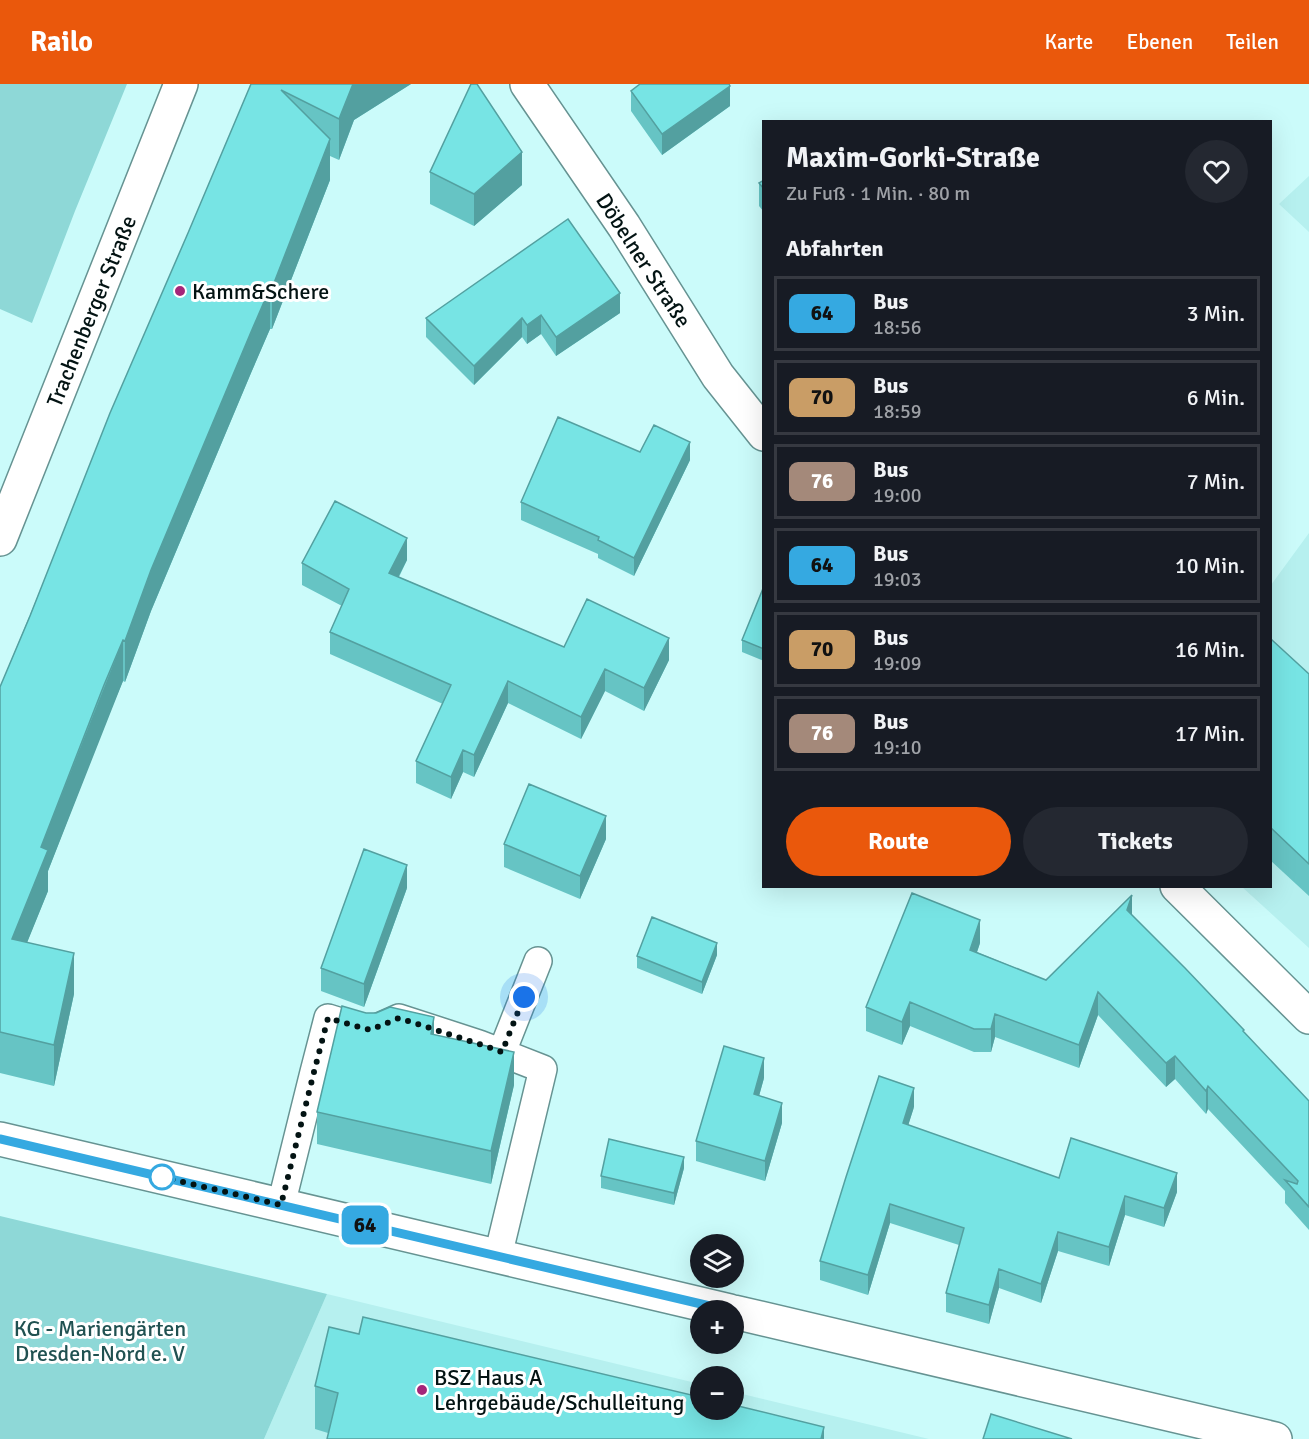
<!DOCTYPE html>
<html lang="de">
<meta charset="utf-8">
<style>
:root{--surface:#171b24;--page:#242831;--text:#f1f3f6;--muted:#9ea1a6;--line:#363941;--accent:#ea580c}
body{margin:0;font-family:Signika,sans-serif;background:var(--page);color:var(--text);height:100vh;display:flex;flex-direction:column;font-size:22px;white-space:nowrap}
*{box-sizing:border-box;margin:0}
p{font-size:20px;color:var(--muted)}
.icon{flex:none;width:33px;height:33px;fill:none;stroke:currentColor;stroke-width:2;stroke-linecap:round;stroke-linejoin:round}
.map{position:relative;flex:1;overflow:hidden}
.panel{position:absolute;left:762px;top:36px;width:510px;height:768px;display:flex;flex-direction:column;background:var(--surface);border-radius:0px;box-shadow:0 6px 24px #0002}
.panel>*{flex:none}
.badge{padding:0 12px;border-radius:9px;font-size:21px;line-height:39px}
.fabs{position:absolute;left:690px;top:1150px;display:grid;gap:12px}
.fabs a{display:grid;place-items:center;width:54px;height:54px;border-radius:50%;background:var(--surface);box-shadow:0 6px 24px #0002;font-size:30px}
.you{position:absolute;width:30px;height:30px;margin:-15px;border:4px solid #fff;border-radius:50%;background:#1a73e8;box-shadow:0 0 0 9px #1a73e833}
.map>.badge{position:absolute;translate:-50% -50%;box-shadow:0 0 0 3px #fff}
h2{padding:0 24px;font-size:22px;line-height:54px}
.round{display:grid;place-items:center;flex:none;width:63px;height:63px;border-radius:32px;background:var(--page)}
.head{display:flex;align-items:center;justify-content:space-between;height:102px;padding:0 24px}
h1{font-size:28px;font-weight:700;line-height:45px}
.action{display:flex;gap:12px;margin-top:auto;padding:12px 24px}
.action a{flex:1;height:69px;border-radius:36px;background:var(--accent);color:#fff;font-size:24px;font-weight:700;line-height:69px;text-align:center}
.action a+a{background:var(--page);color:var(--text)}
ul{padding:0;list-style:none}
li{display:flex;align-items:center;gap:18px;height:75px;margin:0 12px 9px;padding:0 12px;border:3px solid var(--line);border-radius:0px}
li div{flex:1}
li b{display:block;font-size:22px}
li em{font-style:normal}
li .badge{min-width:66px;font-weight:700;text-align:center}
header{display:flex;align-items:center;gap:36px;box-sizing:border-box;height:84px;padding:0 30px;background:var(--accent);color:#fff}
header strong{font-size:28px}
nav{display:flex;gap:33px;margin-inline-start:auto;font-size:21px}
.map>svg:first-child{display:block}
</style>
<header>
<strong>Railo</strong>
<nav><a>Karte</a><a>Ebenen</a><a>Teilen</a></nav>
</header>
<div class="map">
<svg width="1309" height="1355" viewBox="0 0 1309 1355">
<rect width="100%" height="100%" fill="#cbfbfa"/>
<path fill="#b6f0ef" d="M 1309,92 L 1309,148 L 1279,120 Z
M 1309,449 L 1309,864 L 1242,803 L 1270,802 L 1271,501 Z
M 327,1210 L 700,1300 L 700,1326 L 734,1326 L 734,1308 L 929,1355 L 264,1355 Z"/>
<path fill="#8ed8d7" d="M 0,0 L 127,0 L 75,127 L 32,239 L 0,225 Z
M 0,1132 L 327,1210 L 264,1355 L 0,1355 Z"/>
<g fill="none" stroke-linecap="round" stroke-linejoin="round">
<defs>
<path id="lane" d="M 502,968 L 538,877
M 281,1121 L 314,988 L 328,934 L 370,947 L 399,934 L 479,960 L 543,985 L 498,1172"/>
<path id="street" d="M 527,0 L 624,142 L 718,292 L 764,350
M 0,455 L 181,0
M 1177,802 L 1309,933"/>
<path id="secondary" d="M 0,1055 L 730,1227
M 734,1228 L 1275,1355"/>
</defs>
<use href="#lane" stroke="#669392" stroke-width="30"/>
<use href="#street" stroke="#669392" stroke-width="36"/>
<use href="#secondary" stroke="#669392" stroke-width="36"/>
<use href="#lane" stroke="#fff" stroke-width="27"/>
<use href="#street" stroke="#fff" stroke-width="33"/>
<use href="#secondary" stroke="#fff" stroke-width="33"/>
</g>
<path fill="#66c4c4" d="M 251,0 L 411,0 L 354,36 L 339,76 L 330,72 L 330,96 L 272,245 L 270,245 L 251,289 L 151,527 L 125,598 L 123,597 L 104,642 L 48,787 L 48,807 L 27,858 L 74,910 L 54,1002 L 0,989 L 0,603 L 188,149 Z
M 631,7 L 730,22 L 662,71 L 631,27 Z
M 430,88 L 522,101 L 474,142 L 430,120 Z
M 764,96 L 764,128 L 759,122 L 759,99 Z
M 620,229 L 556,272 L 541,250 L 527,260 L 522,253 L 474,301 L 426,253 L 426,234 Z
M 640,368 L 690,376 L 634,492 L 598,474 L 598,470 L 521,436 L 521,418 Z
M 407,476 L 399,493 L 564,563 L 669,576 L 644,627 L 605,607 L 581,655 L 508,619 L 474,693 L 463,688 L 451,715 L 416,699 L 416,677 L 443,620 L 330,570 L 330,548 L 342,522 L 302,501 L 302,479 Z
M 764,502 L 764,577 L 742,568 L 742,556 Z
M 1270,557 L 1309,590 L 1309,812 L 1270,776 Z
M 606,755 L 580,815 L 504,783 L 504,760 Z
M 407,804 L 364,923 L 321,907 L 321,884 Z
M 1132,831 L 1309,1017 L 1309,1146 L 1285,1119 L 1285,1107 L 1208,1025 L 1206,1030 L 1175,995 L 1166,1003 L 1098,931 L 1079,984 L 995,953 L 991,968 L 974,968 L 910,942 L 902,961 L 866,947 L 866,923 L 980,859 L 977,868 L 1046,896 Z
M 717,871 L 702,910 L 637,884 L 637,872 Z
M 434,950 L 514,1001 L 491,1100 L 317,1060 L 317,1028 Z
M 764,994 L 759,1012 L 782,1039 L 765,1097 L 696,1077 L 696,1057 Z
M 914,1023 L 908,1041 L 1059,1094 L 1177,1108 L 1164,1143 L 1125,1131 L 1109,1182 L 1058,1167 L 1041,1219 L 999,1204 L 989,1240 L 946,1228 L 946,1209 L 959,1161 L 890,1139 L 868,1211 L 820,1196 L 820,1177 Z
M 684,1084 L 674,1121 L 601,1104 L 601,1092 Z
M 359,1250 L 824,1355 L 328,1349 L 315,1345 L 315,1302 Z"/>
<path fill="#53a0a0" d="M 353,0 L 411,0 L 354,36 L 339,76 L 339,35 Z
M 730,2 L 730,22 L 662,71 L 662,50 Z
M 330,55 L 330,96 L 272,245 L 272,204 Z
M 522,68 L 522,101 L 474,142 L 474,110 Z
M 270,204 L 270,245 L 251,289 L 151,527 L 125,598 L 125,557 L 151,486 L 251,248 Z
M 620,209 L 620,229 L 556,272 L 556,253 Z
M 541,231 L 541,250 L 527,260 L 527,241 Z
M 522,234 L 522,253 L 474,301 L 474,282 Z
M 690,358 L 690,376 L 634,492 L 634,474 Z
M 407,454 L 407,476 L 389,511 L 389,489 Z
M 669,554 L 669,576 L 644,627 L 644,604 Z
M 123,556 L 123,597 L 48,787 L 48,807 L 12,896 L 12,855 L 41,763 Z
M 605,585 L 605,607 L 581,655 L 581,633 Z
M 508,597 L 508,619 L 474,693 L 474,671 Z
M 463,666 L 463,688 L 451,715 L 451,693 Z
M 606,732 L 606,755 L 580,815 L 580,792 Z
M 407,781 L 407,804 L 364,923 L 364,900 Z
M 1132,811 L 1132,834 L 1127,826 Z
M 980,836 L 980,859 L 970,889 L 970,866 Z
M 717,859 L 717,871 L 702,910 L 702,898 Z
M 74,869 L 74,910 L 54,1002 L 54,961 Z
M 1098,908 L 1098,931 L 1079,984 L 1079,961 Z
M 910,918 L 910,942 L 902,961 L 902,938 Z
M 995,930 L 995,953 L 991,968 L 991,945 Z
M 434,933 L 434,965 L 431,950 Z
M 514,968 L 514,1001 L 491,1100 L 491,1067 Z
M 1175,972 L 1175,995 L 1166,1003 L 1166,979 Z
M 764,974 L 764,994 L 754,1030 L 754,1010 Z
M 1208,1002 L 1208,1025 L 1206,1030 L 1206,1007 Z
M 914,1004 L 914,1023 L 903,1058 L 903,1039 Z
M 782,1019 L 782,1039 L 765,1097 L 765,1077 Z
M 684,1073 L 684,1084 L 674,1121 L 674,1109 Z
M 1177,1089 L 1177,1108 L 1164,1143 L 1164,1124 Z
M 1125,1112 L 1125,1131 L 1109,1182 L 1109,1163 Z
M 890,1120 L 890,1139 L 868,1211 L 868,1191 Z
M 1058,1148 L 1058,1167 L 1041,1219 L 1041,1200 Z
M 999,1185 L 999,1204 L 989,1240 L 989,1221 Z
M 824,1343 L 824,1355 L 821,1355 Z"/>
<path fill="#77e4e4" stroke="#53a0a0" stroke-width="1.5" d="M 251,0 L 353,0 L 339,35 L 281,6 L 330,55 L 272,204 L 270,204 L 251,248 L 151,486 L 125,557 L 123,556 L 104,601 L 41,763 L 48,766 L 12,855 L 74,869 L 54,961 L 0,948 L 0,603 L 30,532 L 110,329 L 188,149 Z
M 471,0 L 477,0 L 522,68 L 474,110 L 430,88 Z
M 640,0 L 729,0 L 730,2 L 662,50 L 631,7 Z
M 764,96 L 764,105 L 759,99 Z
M 568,135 L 620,209 L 556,253 L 541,231 L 527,241 L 522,234 L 474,282 L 426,234 Z
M 558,333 L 640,368 L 654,341 L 690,358 L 634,474 L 598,456 L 599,453 L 521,418 Z
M 335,417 L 407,454 L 389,489 L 564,563 L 587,515 L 669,554 L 644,604 L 605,585 L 581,633 L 508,597 L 474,671 L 463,666 L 451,693 L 416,677 L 451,601 L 330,548 L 349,505 L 302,479 Z
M 764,502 L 764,565 L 742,556 Z
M 1272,556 L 1309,590 L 1309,780 L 1270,743 L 1270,557 Z
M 529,700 L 606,732 L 580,792 L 504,760 Z
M 364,765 L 407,781 L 364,900 L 321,884 Z
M 912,809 L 980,836 L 970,866 L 1046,896 L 1132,811 L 1127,826 L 1185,884 L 1244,946 L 1243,947 L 1309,1017 L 1309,1123 L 1285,1096 L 1297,1100 L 1298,1097 L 1208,1002 L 1206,1007 L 1175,972 L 1166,979 L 1098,908 L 1079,961 L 995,930 L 991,945 L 974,945 L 910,918 L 902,938 L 866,923 Z
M 652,833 L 717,859 L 702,898 L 637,872 Z
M 342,922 L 366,929 L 376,929 L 390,923 L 434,933 L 431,950 L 514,968 L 491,1067 L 317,1028 Z
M 724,962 L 764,974 L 754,1010 L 782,1019 L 765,1077 L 696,1057 Z
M 879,992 L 914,1004 L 903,1039 L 1059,1094 L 1071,1054 L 1177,1089 L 1164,1124 L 1125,1112 L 1109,1163 L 1058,1148 L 1041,1200 L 999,1185 L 989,1221 L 946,1209 L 964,1144 L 890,1120 L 868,1191 L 820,1177 L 846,1093 Z
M 609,1055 L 684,1073 L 674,1109 L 601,1092 Z
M 363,1233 L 700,1313 L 700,1326 L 734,1326 L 734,1321 L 824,1343 L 821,1355 L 327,1355 L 338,1309 L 315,1302 L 329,1243 L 359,1250 Z
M 991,1330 L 1072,1355 L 983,1355 Z"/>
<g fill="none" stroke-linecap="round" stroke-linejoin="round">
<defs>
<path id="line" d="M 0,1055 L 731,1227"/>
</defs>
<use href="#line" stroke="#fff" stroke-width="14"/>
<use href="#line" stroke="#35a9e1" stroke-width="9"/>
<path stroke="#031313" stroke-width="6" stroke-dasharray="0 10.8" d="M 162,1093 L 281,1121 L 314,988 L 328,934 L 370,946 L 399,934 L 479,960 L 502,968 L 524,913"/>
</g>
<g fill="#a42679" stroke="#fff" stroke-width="2">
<circle cx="180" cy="207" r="6"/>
<circle cx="422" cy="1306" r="6"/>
</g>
<circle fill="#fff" stroke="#35a9e1" stroke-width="3" cx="162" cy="1093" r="12"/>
<g text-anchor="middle" stroke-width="6" stroke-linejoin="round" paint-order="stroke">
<g font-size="22" fill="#031313" stroke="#fff">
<text transform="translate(644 176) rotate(57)" y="8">Döbelner Straße</text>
<text transform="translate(91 227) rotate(-68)" y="8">Trachenberger Straße</text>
</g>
<g font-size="22" fill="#031313" stroke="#fff" text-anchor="start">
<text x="192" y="215">Kamm&amp;Schere</text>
<text x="434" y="1301">BSZ Haus A<tspan x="434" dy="25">Lehrgebäude/Schulleitung</tspan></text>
</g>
<g font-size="22" fill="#205151" stroke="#fff">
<text x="100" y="1252">KG - Mariengärten<tspan x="100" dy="25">Dresden-Nord e. V</tspan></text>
</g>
</g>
</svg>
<div class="fabs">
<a><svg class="icon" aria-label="layers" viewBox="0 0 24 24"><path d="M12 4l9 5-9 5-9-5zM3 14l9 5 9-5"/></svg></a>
<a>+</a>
<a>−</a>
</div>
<div class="you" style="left:524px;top:913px"></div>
<b class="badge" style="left:365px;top:1141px;background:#35a9e1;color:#111">64</b>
<section class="panel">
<div class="head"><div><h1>Maxim-Gorki-Straße</h1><p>Zu Fuß · 1 Min. · 80 m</p></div><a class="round"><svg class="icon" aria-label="heart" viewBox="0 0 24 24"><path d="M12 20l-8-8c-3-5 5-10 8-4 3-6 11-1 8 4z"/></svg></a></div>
<h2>Abfahrten</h2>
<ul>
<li><span class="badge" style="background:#35a9e1;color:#111">64</span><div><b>Bus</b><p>18:56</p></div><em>3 Min.</em></li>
<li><span class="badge" style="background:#c99d66;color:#111">70</span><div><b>Bus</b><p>18:59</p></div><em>6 Min.</em></li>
<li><span class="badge" style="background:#a4897a;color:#fff">76</span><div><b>Bus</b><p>19:00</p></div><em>7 Min.</em></li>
<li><span class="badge" style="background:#35a9e1;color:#111">64</span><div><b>Bus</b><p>19:03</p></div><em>10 Min.</em></li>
<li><span class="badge" style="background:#c99d66;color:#111">70</span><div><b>Bus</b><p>19:09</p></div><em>16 Min.</em></li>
<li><span class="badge" style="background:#a4897a;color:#fff">76</span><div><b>Bus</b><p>19:10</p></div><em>17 Min.</em></li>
</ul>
<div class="action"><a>Route</a><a>Tickets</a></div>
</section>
</div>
